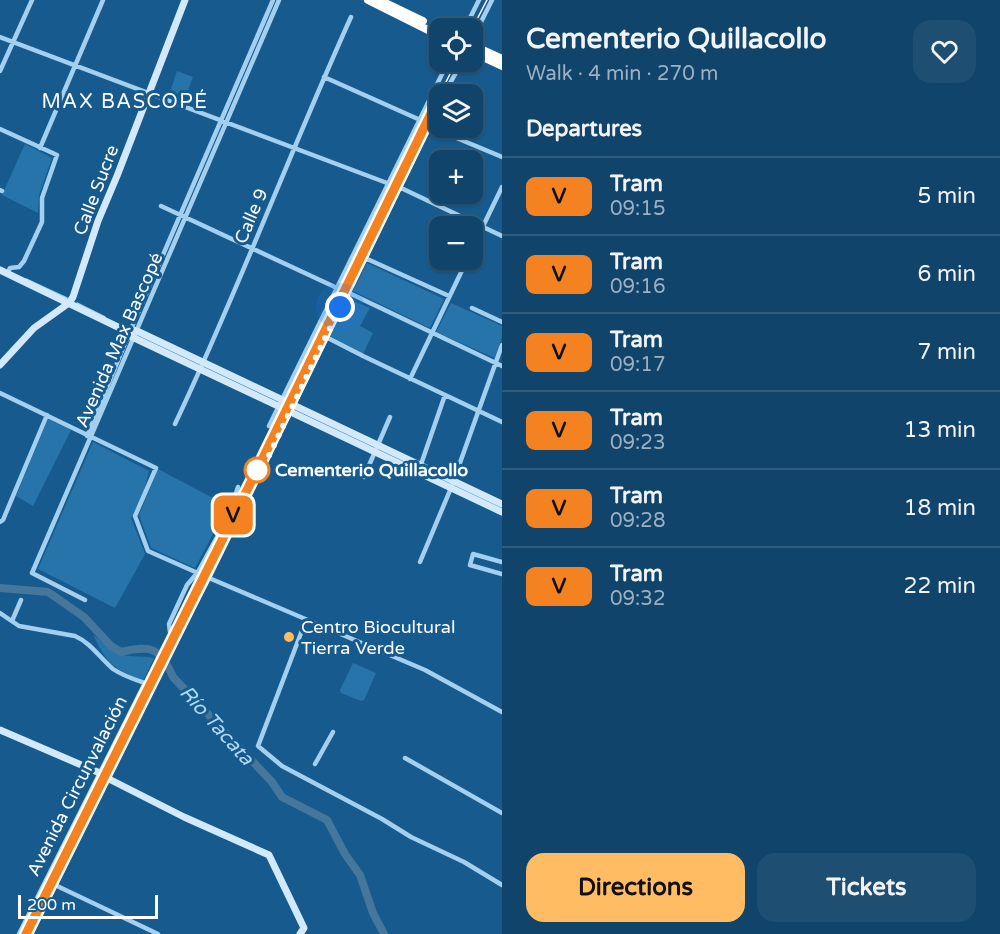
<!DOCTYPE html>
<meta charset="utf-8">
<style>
:root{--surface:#11446a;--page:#1e4e72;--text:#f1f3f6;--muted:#9cb0c1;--line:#305c7e;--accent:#ffbc62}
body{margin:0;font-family:"Varela Round",sans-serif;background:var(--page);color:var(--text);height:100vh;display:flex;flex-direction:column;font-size:22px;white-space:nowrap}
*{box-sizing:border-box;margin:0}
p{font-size:20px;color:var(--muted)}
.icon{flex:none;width:33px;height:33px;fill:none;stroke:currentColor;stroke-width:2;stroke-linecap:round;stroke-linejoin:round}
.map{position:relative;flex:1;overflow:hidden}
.panel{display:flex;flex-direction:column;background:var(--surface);width:498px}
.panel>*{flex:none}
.badge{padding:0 12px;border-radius:9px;font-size:21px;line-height:39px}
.buttons{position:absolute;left:429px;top:18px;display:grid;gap:12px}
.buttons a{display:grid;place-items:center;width:54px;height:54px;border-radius:12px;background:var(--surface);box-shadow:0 2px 4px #0004,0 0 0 2px var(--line);font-size:30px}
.scale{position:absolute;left:18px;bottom:15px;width:140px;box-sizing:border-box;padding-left:6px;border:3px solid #fff;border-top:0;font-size:16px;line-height:21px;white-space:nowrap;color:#fff;-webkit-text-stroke:4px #175b8e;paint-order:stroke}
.you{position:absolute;width:30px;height:30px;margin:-15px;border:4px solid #fff;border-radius:50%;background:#1a73e8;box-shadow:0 0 0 9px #1a73e833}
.map>.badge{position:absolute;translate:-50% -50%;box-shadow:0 0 0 3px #fff}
h2{padding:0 24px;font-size:22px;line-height:54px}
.round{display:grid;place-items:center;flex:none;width:63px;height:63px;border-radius:18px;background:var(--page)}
.headline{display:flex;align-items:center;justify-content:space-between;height:102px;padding:0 24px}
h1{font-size:28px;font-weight:700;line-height:45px}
.primary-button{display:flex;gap:12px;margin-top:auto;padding:12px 24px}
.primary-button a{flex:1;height:69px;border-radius:18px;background:var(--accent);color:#111;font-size:24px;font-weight:700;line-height:69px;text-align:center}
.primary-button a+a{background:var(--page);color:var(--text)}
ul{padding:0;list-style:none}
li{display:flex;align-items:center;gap:18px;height:78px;padding:0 24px;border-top:2px solid var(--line)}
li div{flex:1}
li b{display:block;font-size:22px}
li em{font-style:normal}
li .badge{min-width:66px;font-weight:700;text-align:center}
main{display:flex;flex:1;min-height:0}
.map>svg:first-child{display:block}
</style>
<main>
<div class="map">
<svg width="502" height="934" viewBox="0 0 502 934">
<rect width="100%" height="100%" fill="#175b8e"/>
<path fill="#2774ab" d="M 177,71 L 193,77 L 183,104 L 173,99 L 170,92 Z
M 25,144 L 52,158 L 39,195 L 38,213 L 2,195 Z
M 367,263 L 444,299 L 430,328 L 353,291 Z
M 349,299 L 370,308 L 360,326 L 373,333 L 363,354 L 330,336 Z
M 451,303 L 502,326 L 502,337 L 495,358 L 436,332 Z
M 48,419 L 71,430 L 33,506 L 16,496 Z
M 93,442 L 149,471 L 144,491 L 131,518 L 145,554 L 115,608 L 38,569 Z
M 158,469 L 228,506 L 195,568 L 151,548 L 139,515 Z
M 93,634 C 104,644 114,655 130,656 C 138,657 145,656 154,658 L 143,681 C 115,670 105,662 93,634 Z
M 353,663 L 376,673 L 364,700 L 361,701 L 341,693 L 340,690 Z"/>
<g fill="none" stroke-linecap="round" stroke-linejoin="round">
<path stroke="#96cdf2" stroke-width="1.5" d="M 26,279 L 67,298
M 77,303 L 105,317"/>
<path stroke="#45769b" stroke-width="8" d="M 0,588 L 48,592 L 84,617 L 111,646 L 121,652 C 151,645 160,647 173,677 L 272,782 L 282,797 L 327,820 L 345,854 L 360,875 L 373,913 L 384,934"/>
<path stroke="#a4d0ef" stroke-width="4.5" d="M 465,28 L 479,0
M 0,37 L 387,183
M 472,40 L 492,0
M 0,71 L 32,0
M 324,77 L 418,119
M 444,94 L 462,62
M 0,129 L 57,155 L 42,198 L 42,222 L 24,261 L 19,267 L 10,268 L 7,274
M 447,134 L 502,157
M 40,148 L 103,0
M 399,187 L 502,236
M 0,190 L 2,191
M 161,206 L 337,288
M 472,249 L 502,187
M 365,258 L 449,296
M 347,292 L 502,366
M 472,308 L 502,322
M 326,337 L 363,356 L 502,422
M 410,379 L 467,260
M 0,393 L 156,468 L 135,516 L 148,551 L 209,578 L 425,670 L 502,712
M 175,424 C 238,291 290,152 351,17
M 269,426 L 448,62
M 87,436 L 131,329 L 273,0
M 418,473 L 445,395
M 364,477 L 390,417
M 0,522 L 3,520 L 47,415
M 420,562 L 451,488 L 502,345
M 502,562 L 473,554 L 470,565 L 502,574
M 85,600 L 32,573 L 279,0
M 0,613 L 19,626 L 75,636 C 91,643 100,658 113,669 C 123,676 133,679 145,683 L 19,934
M 306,620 L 258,746 L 282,766 L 382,819 L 411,837 L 464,862 L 502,885
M 12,621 L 21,600
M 170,632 L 169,624 L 187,585 L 198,572 L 229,515 L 238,487
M 172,649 L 209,578 L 440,105
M 405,758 L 502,813
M 315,764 L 333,732
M 55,885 L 158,934
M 31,934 L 107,778 L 105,777"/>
<path stroke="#d1e9fb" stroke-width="7" d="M 0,270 L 124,330 L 128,335 L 502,512
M 124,330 L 131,329 L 137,331 L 502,504
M 0,365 L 34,328 L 69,303 L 73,297 L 98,221 L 117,176 L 185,0
M 0,730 L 100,773
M 107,778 L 184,817 L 269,855 L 304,928 L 300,934"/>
<path stroke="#fff" stroke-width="8" d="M 368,0 L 440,36
M 379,0 L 423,21
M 472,45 L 502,59
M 472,52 L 502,66"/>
<path stroke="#fff" stroke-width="1.5" d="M 472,29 L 487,0
M 440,94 L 456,62
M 26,934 L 257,470 L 440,95"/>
</g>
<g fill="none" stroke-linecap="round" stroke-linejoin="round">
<defs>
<path id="line" d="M 26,934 L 257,470 L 440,95"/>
</defs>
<use href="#line" stroke="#fff" stroke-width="14"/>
<use href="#line" stroke="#f58220" stroke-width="9"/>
<path stroke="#fff" stroke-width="6" stroke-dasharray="0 10.8" d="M 257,470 L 262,470 L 340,307"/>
</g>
<circle fill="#fff" stroke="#f58220" stroke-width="3" cx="257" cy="470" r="12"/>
<circle fill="#ffbc62" stroke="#175b8e" stroke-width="2" cx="289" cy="637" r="6"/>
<g text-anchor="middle" stroke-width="6" stroke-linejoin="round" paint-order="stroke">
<g font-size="18" fill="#fff" stroke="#175b8e">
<text transform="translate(96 190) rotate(-69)" y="6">Calle Sucre</text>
<text transform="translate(251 216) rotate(-67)" y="6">Calle 9</text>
<text transform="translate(119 340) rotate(-66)" y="6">Avenida Max Bascopé</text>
<text transform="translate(77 786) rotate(-63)" y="6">Avenida Circunvalación</text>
</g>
<g font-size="18" font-weight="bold" fill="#fff" stroke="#175b8e" text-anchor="start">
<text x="275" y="476">Cementerio Quillacollo</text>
</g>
<g font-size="18" fill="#fff" stroke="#175b8e" text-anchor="start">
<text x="301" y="633">Centro Biocultural<tspan x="301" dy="21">Tierra Verde</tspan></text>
</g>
<g font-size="20" letter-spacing="1.5" fill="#fff" stroke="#175b8e">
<text x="125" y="108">MAX BASCOPÉ</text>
</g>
<g font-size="20" font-style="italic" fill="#afd9f6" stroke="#175b8e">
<text transform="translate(217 725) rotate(48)" y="7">Río Tacata</text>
</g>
</g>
</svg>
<div class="buttons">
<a><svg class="icon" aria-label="locate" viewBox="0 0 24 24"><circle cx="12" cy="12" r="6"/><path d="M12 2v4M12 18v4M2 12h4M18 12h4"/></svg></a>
<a><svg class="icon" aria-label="layers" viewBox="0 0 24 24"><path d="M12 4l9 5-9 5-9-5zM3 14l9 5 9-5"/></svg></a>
<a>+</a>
<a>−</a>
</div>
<div class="scale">200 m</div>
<div class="you" style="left:340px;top:307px"></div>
<b class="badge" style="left:233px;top:515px;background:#f58220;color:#111">V</b>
</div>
<section class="panel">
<div class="headline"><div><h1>Cementerio Quillacollo</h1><p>Walk · 4 min · 270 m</p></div><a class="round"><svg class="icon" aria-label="heart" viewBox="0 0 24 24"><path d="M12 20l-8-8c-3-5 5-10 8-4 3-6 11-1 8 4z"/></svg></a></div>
<h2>Departures</h2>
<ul>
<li><span class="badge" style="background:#f58220;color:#111">V</span><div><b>Tram</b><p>09:15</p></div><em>5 min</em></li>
<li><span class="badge" style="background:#f58220;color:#111">V</span><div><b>Tram</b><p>09:16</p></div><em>6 min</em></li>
<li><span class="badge" style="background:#f58220;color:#111">V</span><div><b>Tram</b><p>09:17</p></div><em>7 min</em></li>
<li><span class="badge" style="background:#f58220;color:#111">V</span><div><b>Tram</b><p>09:23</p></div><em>13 min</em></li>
<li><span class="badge" style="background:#f58220;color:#111">V</span><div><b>Tram</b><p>09:28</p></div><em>18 min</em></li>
<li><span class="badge" style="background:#f58220;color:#111">V</span><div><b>Tram</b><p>09:32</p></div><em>22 min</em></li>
</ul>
<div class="primary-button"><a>Directions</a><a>Tickets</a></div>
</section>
</main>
